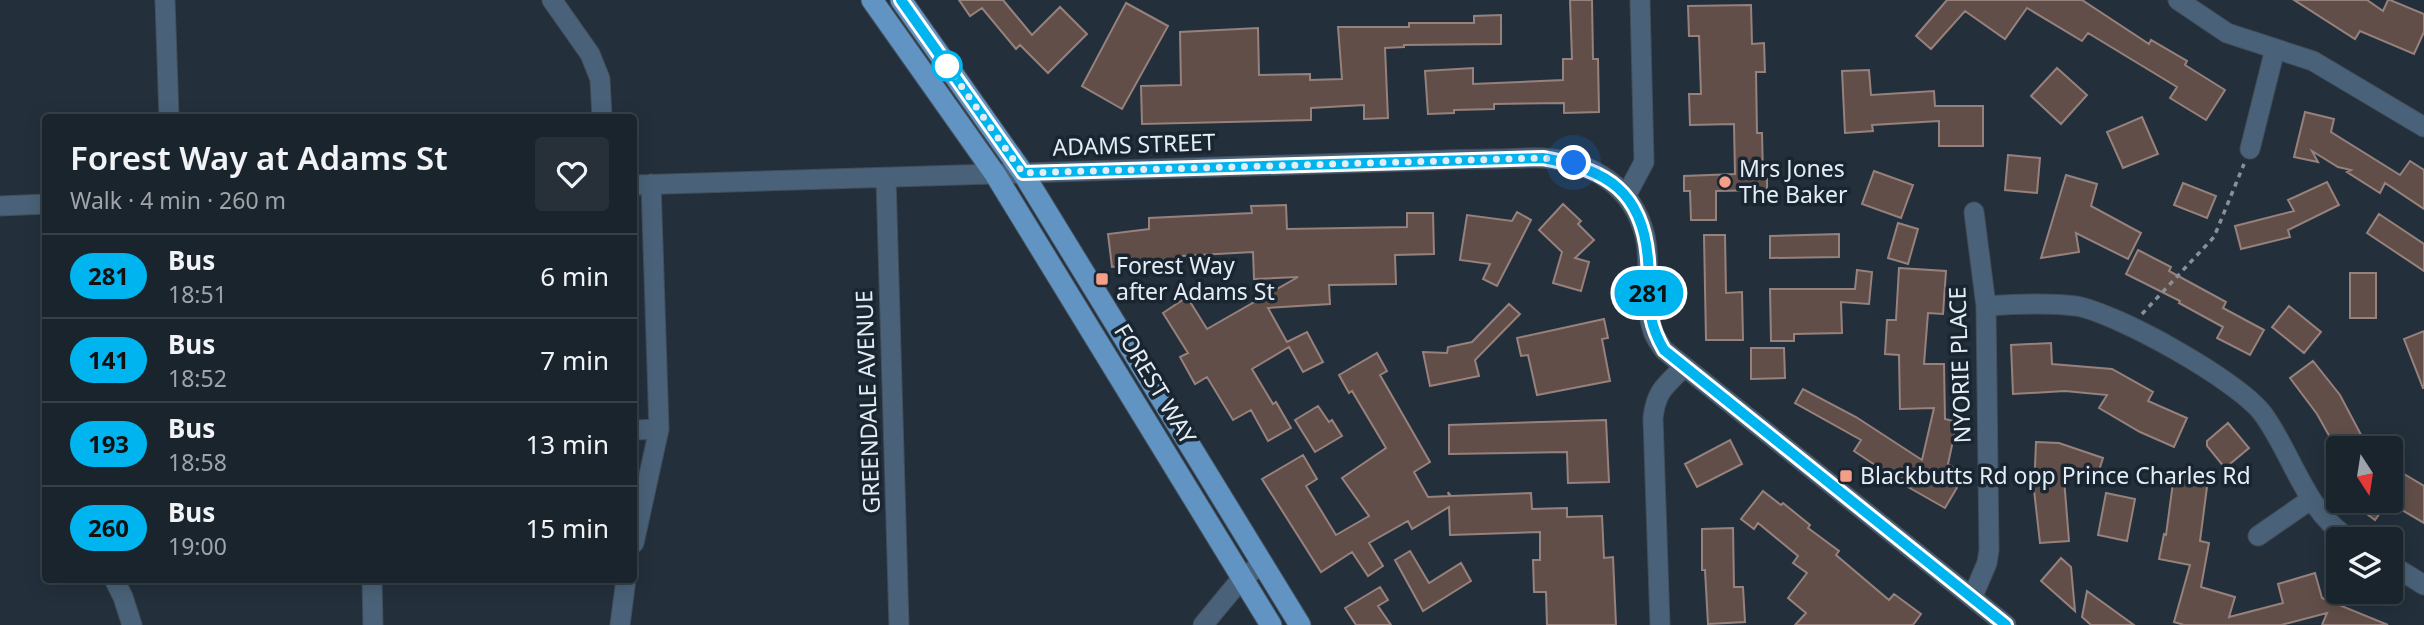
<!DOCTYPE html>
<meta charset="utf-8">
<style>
:root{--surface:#1a242d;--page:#273039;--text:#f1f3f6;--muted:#9fa4aa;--line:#384149}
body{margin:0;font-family:"Noto Sans",sans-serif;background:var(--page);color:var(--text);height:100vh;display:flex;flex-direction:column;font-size:26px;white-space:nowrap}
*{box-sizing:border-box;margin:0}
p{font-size:23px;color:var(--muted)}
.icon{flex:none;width:38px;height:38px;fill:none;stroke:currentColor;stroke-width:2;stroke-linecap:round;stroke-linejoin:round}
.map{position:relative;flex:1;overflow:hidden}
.drawer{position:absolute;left:42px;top:114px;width:595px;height:469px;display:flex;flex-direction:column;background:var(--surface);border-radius:7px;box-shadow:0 4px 18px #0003,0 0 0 2px var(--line)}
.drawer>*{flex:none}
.badge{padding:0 14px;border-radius:23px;font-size:24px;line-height:46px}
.needle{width:46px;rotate:168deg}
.tools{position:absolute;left:2326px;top:436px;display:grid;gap:14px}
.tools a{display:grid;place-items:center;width:77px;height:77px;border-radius:7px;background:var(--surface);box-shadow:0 4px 18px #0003,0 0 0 2px var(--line);font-size:35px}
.you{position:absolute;width:35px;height:35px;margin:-18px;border:5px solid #fff;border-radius:50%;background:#1a73e8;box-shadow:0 0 0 10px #1a73e833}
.map>.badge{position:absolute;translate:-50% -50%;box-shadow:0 0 0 4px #fff}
.round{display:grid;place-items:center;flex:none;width:74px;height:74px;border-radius:7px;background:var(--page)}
.head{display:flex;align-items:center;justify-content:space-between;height:119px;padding:0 28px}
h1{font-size:33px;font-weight:600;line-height:52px}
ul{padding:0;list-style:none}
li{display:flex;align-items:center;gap:21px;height:84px;padding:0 28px;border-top:2px solid var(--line)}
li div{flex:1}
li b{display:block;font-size:26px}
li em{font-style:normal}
li .badge{min-width:77px;font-weight:700;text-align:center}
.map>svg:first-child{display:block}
</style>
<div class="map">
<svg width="2424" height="625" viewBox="0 0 2424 625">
<rect width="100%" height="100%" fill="#23303c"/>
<path fill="#624e49" stroke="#97817c" stroke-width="2" d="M 959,0 L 1003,0 L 1032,35 L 1060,7 L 1087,34 L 1048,73 L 1020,45 L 1016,49 L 982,8 L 970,16 Z
M 1570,0 L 1592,0 L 1593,59 L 1598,59 L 1599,112 L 1564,113 L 1564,103 L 1494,104 L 1494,109 L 1454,110 L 1454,113 L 1428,114 L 1425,71 L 1473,68 L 1473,84 L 1563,80 L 1563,59 L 1572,59 Z
M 1947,0 L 2082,0 L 2149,44 L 2151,40 L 2187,61 L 2185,65 L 2225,90 L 2206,120 L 2170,98 L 2177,87 L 2088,33 L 2082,41 L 2027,8 L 2005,39 L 1965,11 L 1931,49 L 1916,36 Z
M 2294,0 L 2367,0 L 2383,11 L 2388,0 L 2390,0 L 2424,14 L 2424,32 L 2414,54 L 2360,31 L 2355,39 Z
M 1126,3 L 1168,26 L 1122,109 L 1082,86 Z
M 1751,5 L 1752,44 L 1764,43 L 1765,72 L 1756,72 L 1757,133 L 1762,133 L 1763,174 L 1767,174 L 1767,190 L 1716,191 L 1716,220 L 1691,220 L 1690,191 L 1684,191 L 1684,176 L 1735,174 L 1734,124 L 1690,125 L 1689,94 L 1701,94 L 1699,36 L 1689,36 L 1688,6 Z
M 1501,15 L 1501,44 L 1404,45 L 1404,47 L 1385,48 L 1388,118 L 1364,119 L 1364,105 L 1311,108 L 1311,120 L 1142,124 L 1141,86 L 1181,85 L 1180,32 L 1258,28 L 1259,75 L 1310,74 L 1310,80 L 1342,79 L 1338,27 L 1409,27 L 1409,23 L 1474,23 L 1474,16 Z
M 2057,68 L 2087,95 L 2061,124 L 2031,96 Z
M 1869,70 L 1871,95 L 1934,91 L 1935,106 L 1983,106 L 1983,146 L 1939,146 L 1939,121 L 1872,125 L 1873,131 L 1845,133 L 1842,71 Z
M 2305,112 L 2334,119 L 2331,132 L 2400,175 L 2410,161 L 2424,170 L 2424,209 L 2385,183 L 2380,193 L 2347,172 L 2351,170 L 2338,167 L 2312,151 L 2318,162 L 2294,157 Z
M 2142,117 L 2158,154 L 2123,168 L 2107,132 Z
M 2008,155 L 2040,158 L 2037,193 L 2005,190 Z
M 1874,171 L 1913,185 L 1901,218 L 1862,204 Z
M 2066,175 L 2097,184 L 2091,206 L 2141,233 L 2128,259 L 2076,233 L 2079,252 L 2041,258 Z
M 2327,182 L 2339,205 L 2288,230 L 2290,237 L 2241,249 L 2235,226 L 2294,211 L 2288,200 Z
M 2183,183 L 2216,196 L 2207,218 L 2174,205 Z
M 1563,204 L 1581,221 L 1578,224 L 1594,240 L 1575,258 L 1589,262 L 1581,291 L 1553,283 L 1562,252 L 1539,230 Z
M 1286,205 L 1287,229 L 1407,227 L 1407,213 L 1433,213 L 1434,254 L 1395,255 L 1396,284 L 1329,285 L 1330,304 L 1268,308 L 1287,342 L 1307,332 L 1323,362 L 1303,372 L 1289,347 L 1252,369 L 1273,404 L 1276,402 L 1291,428 L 1268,441 L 1251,410 L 1233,420 L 1207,377 L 1195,384 L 1180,357 L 1188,353 L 1163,313 L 1187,297 L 1207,329 L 1298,277 L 1254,279 L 1253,252 L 1181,256 L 1181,260 L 1146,261 L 1146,263 L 1112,267 L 1108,234 L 1149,229 L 1149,218 L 1252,213 L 1251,206 Z
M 1517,212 L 1531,220 L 1497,286 L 1483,279 L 1490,264 L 1460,260 L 1467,215 L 1512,221 Z
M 2379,214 L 2424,244 L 2424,271 L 2367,233 Z
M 1898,223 L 1918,229 L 1908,264 L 1888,258 Z
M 1839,234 L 1839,257 L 1770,258 L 1770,236 Z
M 1704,235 L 1725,235 L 1726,293 L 1742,292 L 1743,340 L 1706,340 Z
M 2138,250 L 2171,267 L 2169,271 L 2226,302 L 2223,308 L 2264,330 L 2250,355 L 2217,338 L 2223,327 L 2179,303 L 2180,301 L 2126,274 Z
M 1899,268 L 1946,271 L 1943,314 L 1928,313 L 1924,364 L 1944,364 L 1945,419 L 1957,422 L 1948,464 L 1965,474 L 1945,508 L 1908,487 L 1854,451 L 1861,440 L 1795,403 L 1803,389 L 1856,417 L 1922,460 L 1934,408 L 1900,409 L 1899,355 L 1885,354 L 1887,320 L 1896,320 Z
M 1857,270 L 1872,272 L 1869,304 L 1841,302 L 1842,333 L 1794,334 L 1794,341 L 1771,341 L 1770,289 L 1855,289 Z
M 2350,273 L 2376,273 L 2376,318 L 2350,318 Z
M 1509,304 L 1520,314 L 1475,360 L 1479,376 L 1430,386 L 1423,352 L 1447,353 L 1448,347 L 1472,342 Z
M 2289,306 L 2321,332 L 2304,353 L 2272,327 Z
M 1604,319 L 1608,338 L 1602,339 L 1610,381 L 1537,395 L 1528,355 L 1521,356 L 1517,338 Z
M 2424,331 L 2424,388 L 2423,388 L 2404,339 Z
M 2051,343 L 2052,364 L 2112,369 L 2153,392 L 2148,401 L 2187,418 L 2174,447 L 2140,432 L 2099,408 L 2107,395 L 2065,391 L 2013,394 L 2011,345 Z
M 1751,348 L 1784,348 L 1785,378 L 1751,379 Z
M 1377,353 L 1387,371 L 1380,375 L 1430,462 L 1414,472 L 1428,497 L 1449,496 L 1448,492 L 1451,496 L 1531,493 L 1532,509 L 1567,508 L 1567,517 L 1602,516 L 1604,558 L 1613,557 L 1616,625 L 1547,625 L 1546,592 L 1534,592 L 1533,560 L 1540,560 L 1540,532 L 1450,535 L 1449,507 L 1412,529 L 1408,521 L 1369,543 L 1383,566 L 1368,576 L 1352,552 L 1321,572 L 1262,479 L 1303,455 L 1317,479 L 1306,486 L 1336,535 L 1369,516 L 1342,478 L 1386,448 L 1352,391 L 1349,393 L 1339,375 Z
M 2313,361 L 2340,395 L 2368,448 L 2336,448 L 2317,414 L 2290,378 Z
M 1318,406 L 1329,422 L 1332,420 L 1342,436 L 1315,452 L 1295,420 Z
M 1606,420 L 1609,482 L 1568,483 L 1567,452 L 1449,454 L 1449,425 Z
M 2228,423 L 2249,448 L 2225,468 L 2207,446 L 2207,441 Z
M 1730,440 L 1742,464 L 1697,487 L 1685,464 Z
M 2036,442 L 2059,443 L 2103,458 L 2097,477 L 2063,466 L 2069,541 L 2040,543 L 2034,490 Z
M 2399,471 L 2424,486 L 2424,523 L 2390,503 L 2390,485 Z
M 2174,475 L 2208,479 L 2200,541 L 2209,543 L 2201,587 L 2235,597 L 2229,617 L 2283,603 L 2278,584 L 2315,573 L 2322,598 L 2388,625 L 2322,625 L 2327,613 L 2281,625 L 2184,625 L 2174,622 L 2190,565 L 2159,559 L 2164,534 L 2166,535 Z
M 1763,491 L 1781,505 L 1783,503 L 1810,525 L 1808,528 L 1839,551 L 1836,555 L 1889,600 L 1894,594 L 1921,614 L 1913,625 L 1795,625 L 1806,613 L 1788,598 L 1807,573 L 1793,563 L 1798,556 L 1758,523 L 1754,529 L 1741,519 Z
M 2106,493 L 2135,499 L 2127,541 L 2098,535 Z
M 2348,500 L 2389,500 L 2375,520 Z
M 1733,528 L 1734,587 L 1743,587 L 1745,622 L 1708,624 L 1705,570 L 1702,570 L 1702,529 Z
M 1410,551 L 1429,583 L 1461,563 L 1471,581 L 1423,611 L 1395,560 Z
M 2061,558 L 2071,567 L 2075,611 L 2041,581 Z
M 1380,587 L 1388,600 L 1378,606 L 1391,625 L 1356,625 L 1345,608 Z
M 2087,591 L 2134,625 L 2091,625 L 2082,617 Z"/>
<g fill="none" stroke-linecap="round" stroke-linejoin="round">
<defs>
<path id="minor" d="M 165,0 L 169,117
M 552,0 L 590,54 L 600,79 L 602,117
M 2178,0 L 2227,33 L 2313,61 L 2424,127
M 2250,149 L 2275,49
M 886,178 L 899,625
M 634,185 L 1414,161 C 1441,160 1468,159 1495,159 C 1510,159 1527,157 1543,158 C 1591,161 1633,186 1645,236 C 1652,267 1643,301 1653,331 C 1655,338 1660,344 1664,350 L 2006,625
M 1627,194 L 1644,162 L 1640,0
M 0,206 L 46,204
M 1986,306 C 2014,304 2047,302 2076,306 C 2117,313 2239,381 2263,414 C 2293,455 2305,511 2350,539
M 634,430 L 659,429
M 2258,536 L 2310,500
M 634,543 L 659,429 L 651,184
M 2390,564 L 2424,585
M 114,579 L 123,597 L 132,625
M 372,579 L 373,625
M 1972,598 L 1987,563 L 1989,550 L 1986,306 L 1974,212
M 620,625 L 626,579
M 1203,625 L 1242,578 L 1263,564
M 1660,625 L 1653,418 C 1656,391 1665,386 1683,368"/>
<path id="major" d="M 872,0 L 995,174 L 1271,625
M 901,0 L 1023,173 L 1300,625"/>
</defs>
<use href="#minor" stroke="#424e59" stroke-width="21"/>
<use href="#major" stroke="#424e59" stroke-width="23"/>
<path stroke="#87919b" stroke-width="3.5" stroke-dasharray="5 5" stroke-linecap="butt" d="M 2142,314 L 2214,237 L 2244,164"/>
<use href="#minor" stroke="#4a6279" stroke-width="19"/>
<use href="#major" stroke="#6193c3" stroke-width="21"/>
</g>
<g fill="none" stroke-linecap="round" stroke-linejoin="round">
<defs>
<path id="line" d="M 901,0 L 1023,173 L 1543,158 C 1607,169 1643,192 1648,260 C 1651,297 1644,316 1664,350 L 2006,625"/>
</defs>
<use href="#line" stroke="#fff" stroke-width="16"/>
<use href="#line" stroke="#00b5ef" stroke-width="10"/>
<path stroke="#e4ecf4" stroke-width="7" stroke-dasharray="0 12.6" d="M 947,66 L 1023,173 L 1543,158 L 1574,163"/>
</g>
<circle fill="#fff" stroke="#00b5ef" stroke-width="3.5" cx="947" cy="66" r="14"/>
<g fill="#f49e88" stroke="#192632" stroke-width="2.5">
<circle cx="1725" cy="182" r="7"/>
<rect x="1095" y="272" width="14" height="14" rx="3.5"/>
<rect x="1839" y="469" width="14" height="14" rx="3.5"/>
</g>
<g text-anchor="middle" stroke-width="7" stroke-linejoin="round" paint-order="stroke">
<g font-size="23" fill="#e4ecf4" stroke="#192632">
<text transform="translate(1134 145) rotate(-2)" y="8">ADAMS STREET</text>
<text transform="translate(1960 365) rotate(-92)" y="8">NYORIE PLACE</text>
<text transform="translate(1155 384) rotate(59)" y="8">FOREST WAY</text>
<text transform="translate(868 402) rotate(-92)" y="8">GREENDALE AVENUE</text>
</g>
<g font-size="23" fill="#e4ecf4" stroke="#192632" text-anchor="start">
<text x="1739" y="177">Mrs Jones<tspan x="1739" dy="26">The Baker</tspan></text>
<text x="1116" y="274">Forest Way<tspan x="1116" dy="26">after Adams St</tspan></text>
<text x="1860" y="484">Blackbutts Rd opp Prince Charles Rd</text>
</g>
</g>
</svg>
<div class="tools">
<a><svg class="needle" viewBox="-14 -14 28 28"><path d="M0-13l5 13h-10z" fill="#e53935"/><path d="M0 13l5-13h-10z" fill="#9fa4aa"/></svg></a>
<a><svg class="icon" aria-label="layers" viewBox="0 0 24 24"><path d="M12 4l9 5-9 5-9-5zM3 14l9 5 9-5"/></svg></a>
</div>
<div class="you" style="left:1574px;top:163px"></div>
<b class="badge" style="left:1649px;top:293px;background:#00b5ef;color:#111">281</b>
<section class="drawer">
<div class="head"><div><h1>Forest Way at Adams St</h1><p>Walk · 4 min · 260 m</p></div><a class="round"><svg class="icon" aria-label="heart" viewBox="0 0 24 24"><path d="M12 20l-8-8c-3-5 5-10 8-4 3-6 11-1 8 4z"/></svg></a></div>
<ul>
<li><span class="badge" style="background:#00b5ef;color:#111">281</span><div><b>Bus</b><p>18:51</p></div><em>6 min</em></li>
<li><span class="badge" style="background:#00b5ef;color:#111">141</span><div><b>Bus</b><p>18:52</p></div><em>7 min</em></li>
<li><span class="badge" style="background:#00b5ef;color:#111">193</span><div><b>Bus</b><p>18:58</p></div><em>13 min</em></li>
<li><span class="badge" style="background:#00b5ef;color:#111">260</span><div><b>Bus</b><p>19:00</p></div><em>15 min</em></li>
</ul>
</section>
</div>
